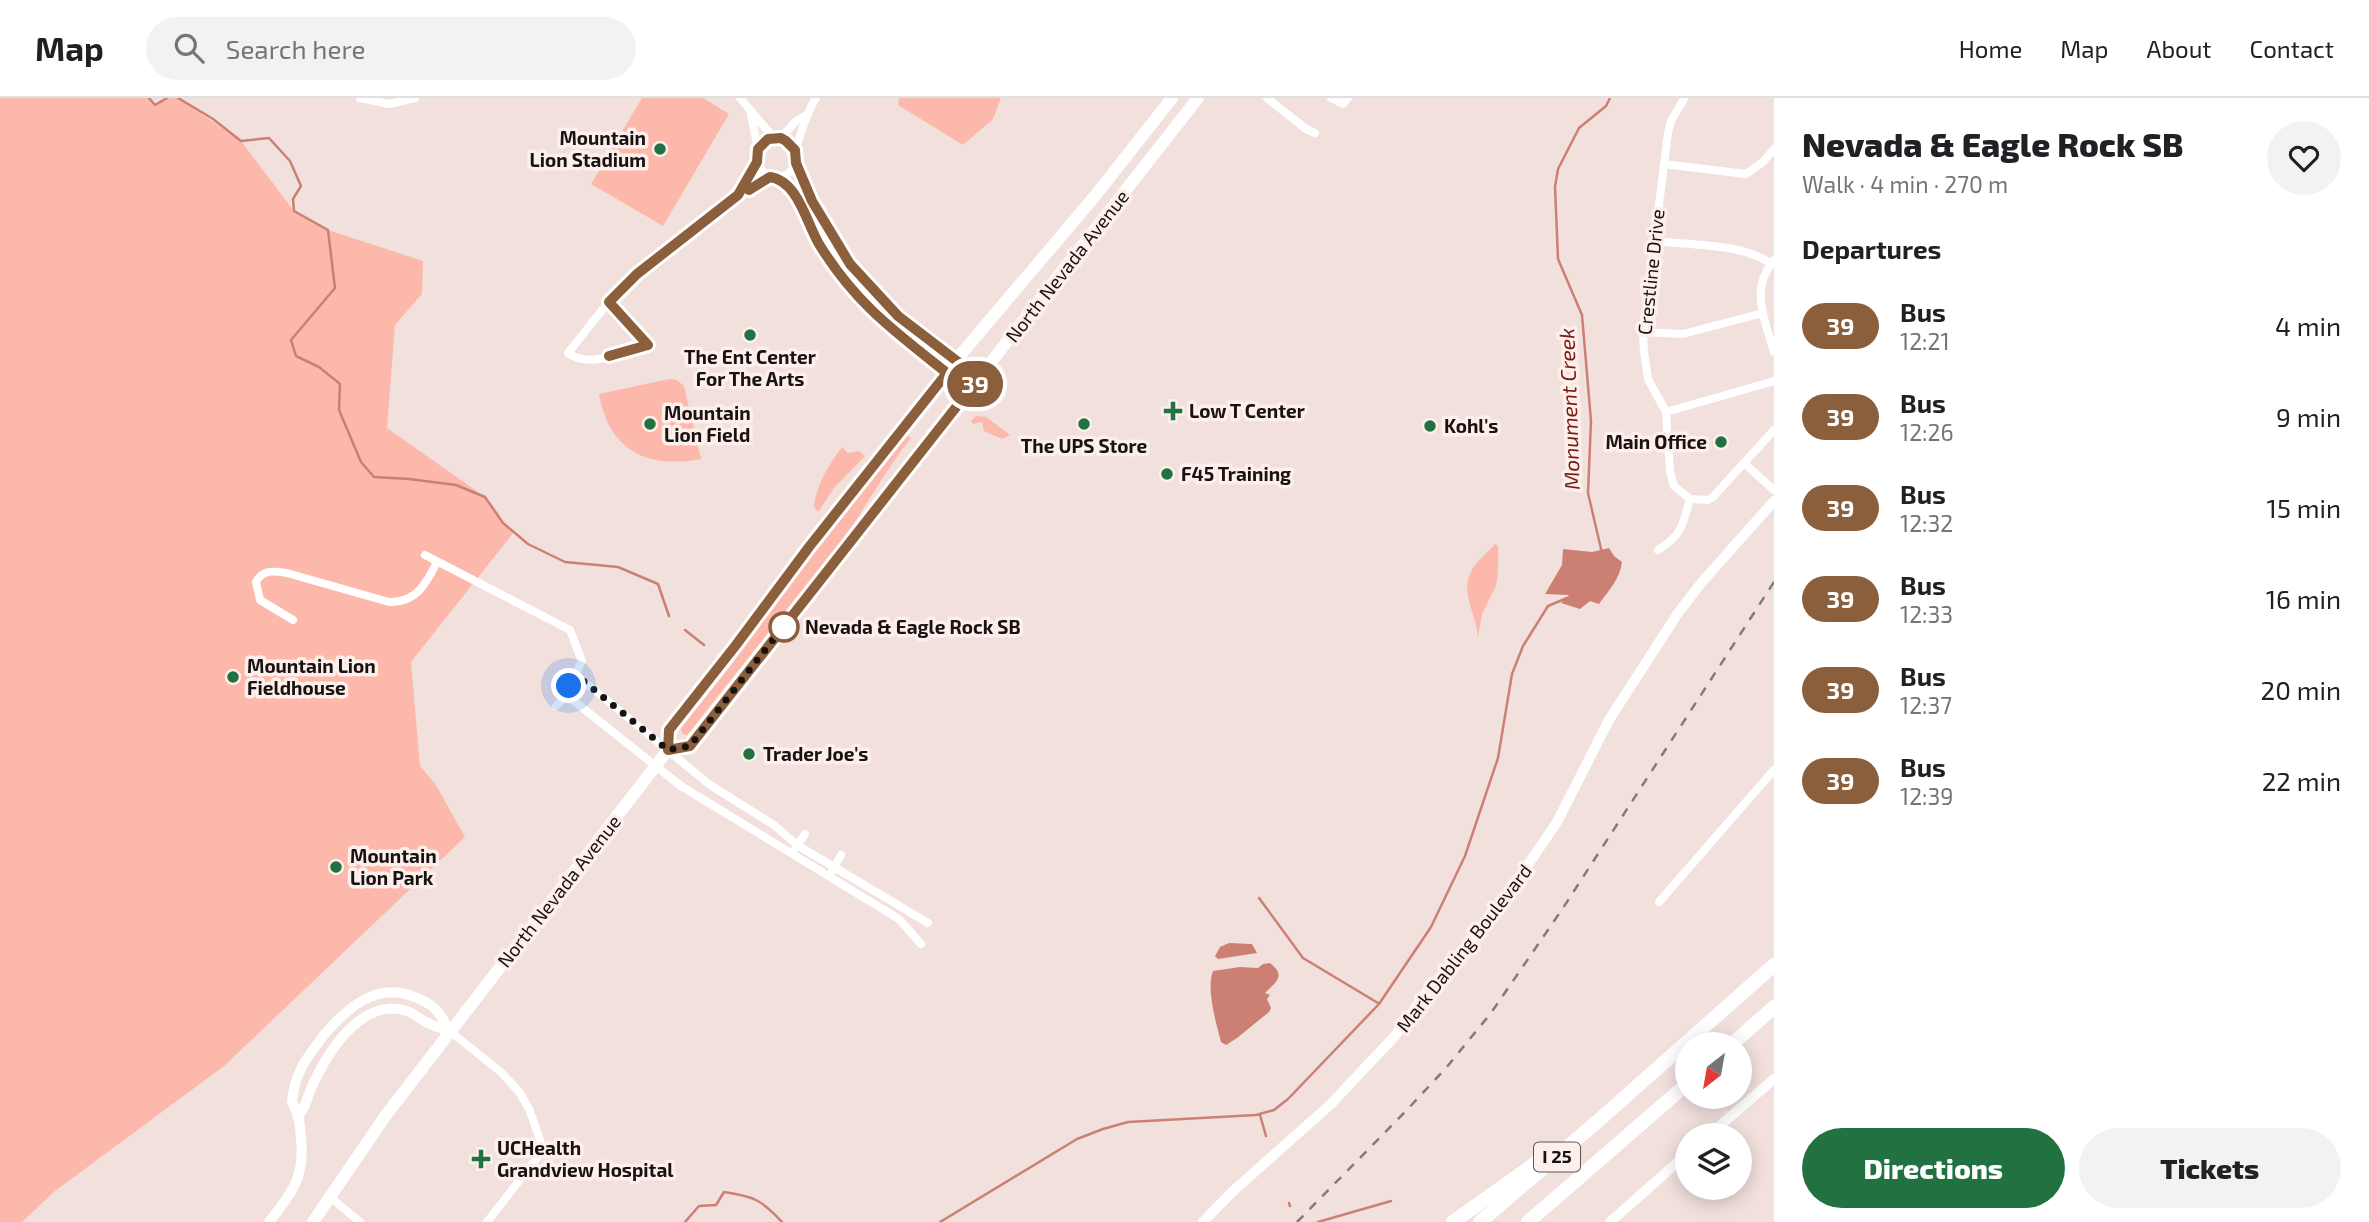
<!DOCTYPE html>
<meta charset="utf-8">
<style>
:root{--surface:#fff;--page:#f2f2f2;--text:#202124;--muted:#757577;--line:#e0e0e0;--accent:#217141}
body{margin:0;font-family:"Exo 2",sans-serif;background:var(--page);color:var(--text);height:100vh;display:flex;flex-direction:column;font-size:26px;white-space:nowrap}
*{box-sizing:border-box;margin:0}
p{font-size:23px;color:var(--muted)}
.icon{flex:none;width:38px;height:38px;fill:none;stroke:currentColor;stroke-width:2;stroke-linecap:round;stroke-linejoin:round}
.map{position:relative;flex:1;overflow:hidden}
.side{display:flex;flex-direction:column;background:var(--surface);width:595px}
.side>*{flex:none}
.badge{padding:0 14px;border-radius:23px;font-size:24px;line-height:46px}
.needle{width:46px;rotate:211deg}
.controls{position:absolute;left:1675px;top:934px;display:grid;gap:14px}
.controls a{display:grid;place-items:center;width:77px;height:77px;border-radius:50%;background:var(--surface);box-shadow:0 4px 18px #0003;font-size:35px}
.you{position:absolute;width:35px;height:35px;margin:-18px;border:5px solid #fff;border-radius:50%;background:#1a73e8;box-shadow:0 0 0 10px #1a73e833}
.map>.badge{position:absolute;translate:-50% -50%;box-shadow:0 0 0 4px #fff}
h2{padding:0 28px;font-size:26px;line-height:63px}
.round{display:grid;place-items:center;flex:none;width:74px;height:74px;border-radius:37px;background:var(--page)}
.overview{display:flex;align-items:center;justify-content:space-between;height:119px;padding:0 28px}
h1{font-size:33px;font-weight:800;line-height:52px}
.action{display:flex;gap:14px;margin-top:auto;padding:14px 28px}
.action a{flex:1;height:80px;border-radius:42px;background:var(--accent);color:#fff;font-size:28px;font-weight:800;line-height:80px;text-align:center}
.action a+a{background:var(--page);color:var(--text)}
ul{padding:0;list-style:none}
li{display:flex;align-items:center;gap:21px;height:91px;padding:0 28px}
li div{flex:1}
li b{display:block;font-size:26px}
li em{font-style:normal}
li .badge{min-width:77px;font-weight:700;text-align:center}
header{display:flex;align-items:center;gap:42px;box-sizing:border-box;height:98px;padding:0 35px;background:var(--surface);border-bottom:2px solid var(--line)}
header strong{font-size:33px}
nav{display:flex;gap:38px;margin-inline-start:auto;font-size:24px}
.search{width:490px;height:63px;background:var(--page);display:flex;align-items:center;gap:18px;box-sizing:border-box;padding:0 24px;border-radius:38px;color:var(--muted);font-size:26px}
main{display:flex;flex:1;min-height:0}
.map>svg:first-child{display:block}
</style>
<header>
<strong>Map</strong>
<div class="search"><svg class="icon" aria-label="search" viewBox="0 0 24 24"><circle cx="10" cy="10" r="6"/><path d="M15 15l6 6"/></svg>Search here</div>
<nav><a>Home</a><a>Map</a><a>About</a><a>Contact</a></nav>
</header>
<main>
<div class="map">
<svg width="1774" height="1124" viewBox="0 0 1774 1124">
<rect width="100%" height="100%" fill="#f2e0dd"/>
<path fill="#fdb8ac" d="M 0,0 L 149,0 L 155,7 L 167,0 L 178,0 L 241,43 L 294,113 L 328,132 L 423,163 L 422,196 L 395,227 L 387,330 L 485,399 L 503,425 L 514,434 L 411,564 L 420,668 L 436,687 L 465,739 L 224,968 L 55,1093 L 22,1124 L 0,1124 Z
M 642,0 L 703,0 L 729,16 L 663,128 L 591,86 Z
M 899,0 L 1001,0 L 993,21 L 963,47 L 898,7 Z
M 669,281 L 677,282 L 684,288 L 701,361 C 647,371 609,353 599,296 Z
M 976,318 L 986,319 L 1010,337 L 1002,341 L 984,333 L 982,324 L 973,326 L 971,323 Z
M 907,337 L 911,340 C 885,372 867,408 843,441 L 687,637 L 682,636 L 681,630 L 732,566 L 750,537 Z
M 842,349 L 848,355 L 859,353 L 865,358 L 834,390 L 818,414 L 814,409 C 816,388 829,366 842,349 Z
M 1495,446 L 1498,448 L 1498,475 L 1496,488 L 1482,516 L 1478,540 C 1477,516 1458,493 1473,470 C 1479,461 1488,454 1495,446 Z"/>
<path fill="#cc8073" d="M 1609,450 L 1614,458 L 1622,464 C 1620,481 1609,492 1599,506 L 1590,503 L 1580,511 L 1561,505 L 1569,497 L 1545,496 L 1562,467 L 1563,451 L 1592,454 Z
M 1229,845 L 1252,846 L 1257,855 L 1218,861 L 1215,858 L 1220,849 Z
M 1270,865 C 1287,878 1275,885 1265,895 L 1270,897 L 1267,901 L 1271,910 L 1269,914 L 1237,940 L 1226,947 L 1221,944 C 1216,925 1206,890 1213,873 L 1240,869 L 1258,870 L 1263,866 Z"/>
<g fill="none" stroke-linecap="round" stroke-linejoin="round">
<path stroke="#cc8073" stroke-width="2.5" d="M 149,0 L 155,7 L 167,0
M 178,0 L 213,21 L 241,43 L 269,40 L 290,63 L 301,88 L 293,101 L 294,113 L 328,132 L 335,190 L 291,242 L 296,258 L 319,269 L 340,286 L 339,312 L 361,364 L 374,379 L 409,381 L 456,387 L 485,399 L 503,425 L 528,446 L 565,464 L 618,469 L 658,486 L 669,518
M 1602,455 L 1588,395 L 1591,323 L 1582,217 L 1558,161 L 1555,89 L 1558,71 L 1579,30 L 1606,8 L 1610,0
M 685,532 L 704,547
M 1259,800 L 1303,860 L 1378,905
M 1260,1017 L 1266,1038
M 1289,1105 L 1290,1108
M 685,1124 L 699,1108 L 716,1107 L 724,1094 C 753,1098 762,1102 782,1124
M 940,1124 L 1077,1041 L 1103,1031 L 1128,1024 L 1256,1017 L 1274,1012 L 1288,1001 L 1379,906 L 1431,829 L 1465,758 L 1498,660 L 1512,576 L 1523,548 L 1548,508 L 1567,500
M 1318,1124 L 1391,1103"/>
<path stroke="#fff" stroke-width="8" d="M 360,0 L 389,6 L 415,0
M 740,0 L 774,40
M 1267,0 L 1306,31 L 1315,35
M 1331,0 L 1343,6 L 1348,0
M 1684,1 L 1671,23 L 1668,35 L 1643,234 L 1644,254 L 1648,281 L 1666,314 L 1670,373 L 1674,388 L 1690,401 L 1708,402 L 1713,399 L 1774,332
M 751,17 L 758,51
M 781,40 L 796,23 L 805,18
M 795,52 C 802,34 805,17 816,0
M 796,65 C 786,88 757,81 756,57 C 764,32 798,37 796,65 C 821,130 862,192 918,235 C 938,251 959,265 979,280
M 1664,66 L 1746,76 L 1763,64 L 1774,51
M 776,80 C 797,95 802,116 814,138 C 822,151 831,166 840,179 C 874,225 925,257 968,294
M 738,97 L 757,64
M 1654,143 C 1689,147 1743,145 1771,166
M 1774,162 C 1749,192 1765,221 1774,254
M 609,204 L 648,247 C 624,254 590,271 568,255 L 603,211 L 637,176 L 738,97 L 770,79
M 1643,234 L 1683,236 L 1763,215
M 1666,314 L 1774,283
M 1745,366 L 1774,392
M 1658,452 C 1683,436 1682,428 1690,401
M 425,457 L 570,532 L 582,563 L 562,602 L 556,608
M 293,522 L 260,502 L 256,484 C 263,471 274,473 287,475 L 389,504 C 416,505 426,486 437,464
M 575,576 L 710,687 L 774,727 L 797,747 L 928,825
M 565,596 L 681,688 L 899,821 L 921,846
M 795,751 L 805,736
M 832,773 L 841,757
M 1659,804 L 1774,672
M 451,934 L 502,975 L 520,995 L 530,1013 L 542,1048 L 540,1056 L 487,1124
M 330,1099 L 360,1124"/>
<path stroke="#fff" stroke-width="10" d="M 299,1017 C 308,1006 308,994 315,982 C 331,949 364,899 407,913 C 414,915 419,921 426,924 C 434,928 443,931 451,934
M 1708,1038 L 1774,981
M 269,1124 C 292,1095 305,1079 301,1041 C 300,1026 299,1017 292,1004 C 294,976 307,959 324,937 C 346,911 376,884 412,898 C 421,901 430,905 436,912 C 442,918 446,927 451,934
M 1203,1124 L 1232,1094 L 1331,1006 L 1376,958 L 1395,938 L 1425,896 L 1498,811 L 1557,724 L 1609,622 L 1678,515 L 1702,484 L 1774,403
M 1610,1124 L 1687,1056"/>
<path stroke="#fff" stroke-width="12" d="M 668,652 L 690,648 L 1198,0
M 313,1124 L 386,1017 L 668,652 L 669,632 L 809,448 L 956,262 L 1095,98 L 1172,0"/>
<path stroke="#fff" stroke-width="14" d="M 1731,947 L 1774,909
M 1453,1124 L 1540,1062
M 1480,1124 L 1598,1023 L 1774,867
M 1528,1124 L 1687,986"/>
<path stroke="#857977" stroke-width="2.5" stroke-dasharray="9 9" stroke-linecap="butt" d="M 1297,1124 L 1404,1015 L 1446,970 L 1491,915 L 1563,810 L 1774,484"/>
</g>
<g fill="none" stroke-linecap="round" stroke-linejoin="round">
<defs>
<path id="line" d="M 609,258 L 648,247 L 609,204 L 637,176 L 738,97 L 757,64 L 758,51 L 768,41 L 781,40 L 786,43 L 795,52 L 796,65 L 812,103 L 850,166 L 898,218 L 979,280 L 690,648 L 668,652 L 669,632 L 736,547 L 809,449 L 947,275 C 894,233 855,205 819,146 C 806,124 798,83 770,79 L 749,92"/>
</defs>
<use href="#line" stroke="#fff" stroke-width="16"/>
<use href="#line" stroke="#8b5e3c" stroke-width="10"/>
<path stroke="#181211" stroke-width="7" stroke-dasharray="0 12.6" d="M 569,588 L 575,576 L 668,652 L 690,648 L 787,524 L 784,529"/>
</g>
<g fill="#217141" stroke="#fdefec" stroke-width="2.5">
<circle cx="660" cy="51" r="7"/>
<circle cx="750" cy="237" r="7"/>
<path d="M1169.5 302.5h7v7h7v7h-7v7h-7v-7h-7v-7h7z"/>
<circle cx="650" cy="326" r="7"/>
<circle cx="1084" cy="326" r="7"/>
<circle cx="1430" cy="328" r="7"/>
<circle cx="1721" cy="344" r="7"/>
<circle cx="1167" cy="376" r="7"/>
<circle cx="233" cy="579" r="7"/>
<circle cx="749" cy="656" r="7"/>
<circle cx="336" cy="769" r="7"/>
<path d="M477.5 1050.5h7v7h7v7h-7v7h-7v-7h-7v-7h7z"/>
</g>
<circle fill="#fff" stroke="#8b5e3c" stroke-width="3.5" cx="784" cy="529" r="14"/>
<g text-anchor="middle" stroke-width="7" stroke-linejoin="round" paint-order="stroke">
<rect fill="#fdefec" stroke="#5d5453" stroke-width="2" x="1534" y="1044.5" width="46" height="29" rx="5"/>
<g font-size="18" font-weight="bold" fill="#181211">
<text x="1557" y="1065">I 25</text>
</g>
<g font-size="19" font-weight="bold" fill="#181211" stroke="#fdefec" text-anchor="start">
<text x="646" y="47" text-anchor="end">Mountain<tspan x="646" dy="22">Lion Stadium</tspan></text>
<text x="750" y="266" text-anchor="middle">The Ent Center<tspan x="750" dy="22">For The Arts</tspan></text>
<text x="1189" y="320">Low T Center</text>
<text x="664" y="322">Mountain<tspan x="664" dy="22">Lion Field</tspan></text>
<text x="1444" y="335">Kohl's</text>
<text x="1707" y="351" text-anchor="end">Main Office</text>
<text x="1084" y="355" text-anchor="middle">The UPS Store</text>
<text x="1181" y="383">F45 Training</text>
<text x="247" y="575">Mountain Lion<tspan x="247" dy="22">Fieldhouse</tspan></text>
<text x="763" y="663">Trader Joe's</text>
<text x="350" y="765">Mountain<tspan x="350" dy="22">Lion Park</tspan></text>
<text x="497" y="1057">UCHealth<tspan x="497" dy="22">Grandview Hospital</tspan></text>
</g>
<g font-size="19" fill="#181211" stroke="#fdefec">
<text transform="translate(1067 168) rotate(-52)" y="7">North Nevada Avenue</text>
<text transform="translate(1651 174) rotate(-84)" y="7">Crestline Drive</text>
<text transform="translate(559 793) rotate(-52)" y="7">North Nevada Avenue</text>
<text transform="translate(1464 850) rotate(-52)" y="7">Mark Dabling Boulevard</text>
</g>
<g font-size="19" font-weight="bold" fill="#181211" stroke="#fdefec" text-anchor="start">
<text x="805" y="536">Nevada &amp; Eagle Rock SB</text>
</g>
<g font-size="21" font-style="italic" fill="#771c11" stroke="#fdefec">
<text transform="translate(1570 311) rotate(-92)" y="7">Monument Creek</text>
</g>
</g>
</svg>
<div class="controls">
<a><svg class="needle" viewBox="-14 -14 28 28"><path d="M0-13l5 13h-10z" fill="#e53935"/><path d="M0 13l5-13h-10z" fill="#757577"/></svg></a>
<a><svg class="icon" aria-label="layers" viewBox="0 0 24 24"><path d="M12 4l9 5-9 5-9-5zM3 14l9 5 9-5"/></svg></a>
</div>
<div class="you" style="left:569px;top:588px"></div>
<b class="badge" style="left:975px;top:286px;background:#8b5e3c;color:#fff">39</b>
</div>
<section class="side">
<div class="overview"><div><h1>Nevada &amp; Eagle Rock SB</h1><p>Walk · 4 min · 270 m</p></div><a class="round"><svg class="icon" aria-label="heart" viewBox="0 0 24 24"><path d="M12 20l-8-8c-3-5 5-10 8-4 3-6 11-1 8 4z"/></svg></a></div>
<h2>Departures</h2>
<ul>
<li><span class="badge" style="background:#8b5e3c;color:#fff">39</span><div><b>Bus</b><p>12:21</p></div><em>4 min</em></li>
<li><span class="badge" style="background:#8b5e3c;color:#fff">39</span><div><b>Bus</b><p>12:26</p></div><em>9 min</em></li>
<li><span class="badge" style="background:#8b5e3c;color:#fff">39</span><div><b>Bus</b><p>12:32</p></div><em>15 min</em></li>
<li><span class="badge" style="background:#8b5e3c;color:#fff">39</span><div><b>Bus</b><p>12:33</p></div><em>16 min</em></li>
<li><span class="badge" style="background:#8b5e3c;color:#fff">39</span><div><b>Bus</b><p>12:37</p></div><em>20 min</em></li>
<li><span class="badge" style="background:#8b5e3c;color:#fff">39</span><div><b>Bus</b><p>12:39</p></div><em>22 min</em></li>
</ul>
<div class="action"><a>Directions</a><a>Tickets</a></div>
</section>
</main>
